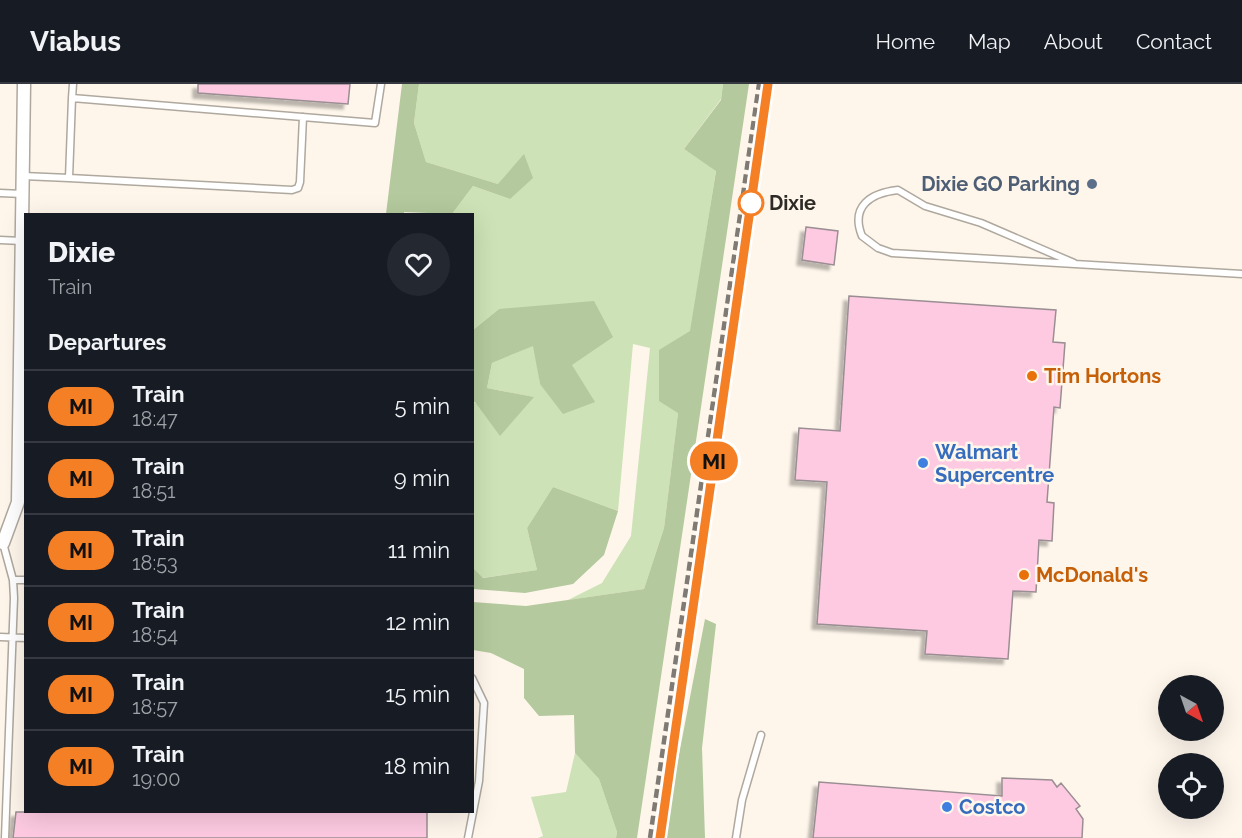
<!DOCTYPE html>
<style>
:root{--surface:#171b24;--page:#242831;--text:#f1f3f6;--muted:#9ea1a6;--line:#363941}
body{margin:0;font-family:Raleway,sans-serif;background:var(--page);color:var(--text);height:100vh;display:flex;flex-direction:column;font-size:22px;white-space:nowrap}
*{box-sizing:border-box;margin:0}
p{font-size:20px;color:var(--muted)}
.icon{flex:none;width:33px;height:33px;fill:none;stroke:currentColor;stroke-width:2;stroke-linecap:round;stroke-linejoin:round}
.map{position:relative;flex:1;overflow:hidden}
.details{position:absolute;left:24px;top:129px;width:450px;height:600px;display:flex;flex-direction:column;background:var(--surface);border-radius:0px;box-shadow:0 6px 24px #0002}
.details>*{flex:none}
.badge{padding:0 12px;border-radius:20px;font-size:21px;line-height:39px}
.needle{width:39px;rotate:140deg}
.fabs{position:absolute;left:1158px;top:591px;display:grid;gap:12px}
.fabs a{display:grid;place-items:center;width:66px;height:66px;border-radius:50%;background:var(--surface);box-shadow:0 6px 24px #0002;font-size:30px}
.map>.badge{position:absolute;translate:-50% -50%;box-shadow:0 0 0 3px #fff}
h2{padding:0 24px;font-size:22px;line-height:54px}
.round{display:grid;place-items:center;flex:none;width:63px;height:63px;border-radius:32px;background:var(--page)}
.summary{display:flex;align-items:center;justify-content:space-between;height:102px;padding:0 24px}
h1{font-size:28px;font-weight:800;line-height:45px}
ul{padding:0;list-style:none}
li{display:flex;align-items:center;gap:18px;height:72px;padding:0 24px;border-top:2px solid var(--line)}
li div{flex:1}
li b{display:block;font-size:22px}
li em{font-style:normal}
li .badge{min-width:66px;font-weight:700;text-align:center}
header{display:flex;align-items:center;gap:36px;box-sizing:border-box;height:84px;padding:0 30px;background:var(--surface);border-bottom:2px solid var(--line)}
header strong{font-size:28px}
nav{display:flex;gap:33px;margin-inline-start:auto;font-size:21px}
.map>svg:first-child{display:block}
</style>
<header>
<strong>Viabus</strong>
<nav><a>Home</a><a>Map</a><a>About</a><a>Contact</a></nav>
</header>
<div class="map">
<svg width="1242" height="754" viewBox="0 0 1242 754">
<defs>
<filter id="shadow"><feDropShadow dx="-5" dy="5" stdDeviation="1.5" flood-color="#0004"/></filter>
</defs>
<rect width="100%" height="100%" fill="#fef6eb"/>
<path fill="#cde2b6" d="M 419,0 L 723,0 L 721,15 L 684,65 L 716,86 L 678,329 L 664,444 L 644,505 L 568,516 L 602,499 L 631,452 L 650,264 L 633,260 L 618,427 L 553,403 L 527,444 L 537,486 L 482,494 L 473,484 L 473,319 L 533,313 L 487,304 L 492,279 L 534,261 L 540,300 L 594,318 L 499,225 L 473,246 L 472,130 L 452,130 L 473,102 L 510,115 L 498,100 L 426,78 L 414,39 Z
M 575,669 L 599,695 L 617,748 L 616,754 L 538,754 L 543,752 L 531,713 L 566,708 Z"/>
<path fill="#b4c99d" d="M 402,0 L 419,0 L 414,39 L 426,78 L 498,100 L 524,70 L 533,94 L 510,115 L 473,102 L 452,130 L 404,128 L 404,130 L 386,130 Z
M 723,0 L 749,0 L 637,754 L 616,754 L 617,748 L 599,695 L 575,669 L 574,631 L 539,632 L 524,614 L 524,585 L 491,569 L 473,566 L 473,518 L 526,522 L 644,505 L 664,444 L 678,329 L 659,317 L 659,266 L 690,247 L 716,87 L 684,65 L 721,16 Z
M 594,217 L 613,253 L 572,281 L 595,318 L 563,330 L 540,300 L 533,262 L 492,279 L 487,304 L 534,313 L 500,352 L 475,318 L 473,319 L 473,246 L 499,225 Z
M 553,403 L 618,427 L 604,471 L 573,500 L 525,509 L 473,505 L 473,484 L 483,494 L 537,486 L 527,444 Z
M 705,535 L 716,540 L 702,664 L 705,754 L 663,754 Z"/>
<path fill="#fdcae1" stroke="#9a8e93" stroke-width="1.5" filter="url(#shadow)" d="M 198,0 L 350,0 L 348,20 L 198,9 Z
M 806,143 L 838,147 L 834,181 L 802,176 Z
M 849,212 L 1056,226 L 1053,258 L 1065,259 L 1060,324 L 1054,323 L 1047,418 L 1054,419 L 1052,457 L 1039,456 L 1036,508 L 1013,507 L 1008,575 L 925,570 L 927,547 L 817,540 L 827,398 L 795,396 L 799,344 L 840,347 Z
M 1002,694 L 1052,696 L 1057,703 L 1061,699 L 1080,722 L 1076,725 L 1083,735 L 1082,754 L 813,754 L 819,698 L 1002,712 Z
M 16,728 L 427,728 L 427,754 L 13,754 Z"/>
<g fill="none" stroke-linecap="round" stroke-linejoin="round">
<defs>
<path id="service" d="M 73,0 L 72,14 L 375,39 L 381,0
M 23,92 L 69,94 L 72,14
M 69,94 L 292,106 L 298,104 L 300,98 L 303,33
M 0,109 L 23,110
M 0,156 L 22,157
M 1074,179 L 981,139 L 925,122 L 898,106 C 871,109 850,122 862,152 L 878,164 L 892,169 L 1242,190
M 3,459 L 13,496 L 14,514 L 5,754
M 13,496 L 26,496
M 0,553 L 26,554
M 468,754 L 479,697 L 484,619 L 472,594
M 736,754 L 742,716 L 761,651"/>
<path id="minor" d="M 3,459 L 18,418 L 24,0"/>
</defs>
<use href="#service" stroke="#afa89e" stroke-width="9"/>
<use href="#minor" stroke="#afa89e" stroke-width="15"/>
<use href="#service" stroke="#fff" stroke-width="6"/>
<use href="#minor" stroke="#fff" stroke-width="12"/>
<path stroke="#7f7a73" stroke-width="4.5" stroke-dasharray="9 4.5" stroke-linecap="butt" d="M 650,754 L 759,0
M 660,754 L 768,0"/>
</g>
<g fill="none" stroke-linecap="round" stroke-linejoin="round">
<defs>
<path id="line" d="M 660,754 L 768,0"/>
</defs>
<use href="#line" stroke="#fff" stroke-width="14"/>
<use href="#line" stroke="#f57f25" stroke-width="9"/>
</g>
<circle fill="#5c6f8a" stroke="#fef6eb" stroke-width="2" cx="1092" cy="100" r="6"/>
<circle fill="#fff" stroke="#f57f25" stroke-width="3" cx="751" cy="119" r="12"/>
<g fill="#e8710a" stroke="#fef6eb" stroke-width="2">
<circle cx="1032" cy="292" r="6"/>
<circle cx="1024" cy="491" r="6"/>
</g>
<g fill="#3f7fe0" stroke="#fef6eb" stroke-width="2">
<circle cx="923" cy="379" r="6"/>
<circle cx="947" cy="723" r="6"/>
</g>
<g text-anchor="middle" stroke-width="5" stroke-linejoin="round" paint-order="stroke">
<g font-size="20" font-weight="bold" fill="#4e5e75" stroke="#fef6eb" text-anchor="end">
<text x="1080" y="107">Dixie GO Parking</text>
</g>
<g font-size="20" font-weight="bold" fill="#2e2b27" stroke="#fef6eb" text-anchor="start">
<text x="769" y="126">Dixie</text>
</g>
<g font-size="20" font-weight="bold" fill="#c56008" stroke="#fef6eb" text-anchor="start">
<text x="1044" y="299">Tim Hortons</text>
<text x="1036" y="498">McDonald's</text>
</g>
<g font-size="20" font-weight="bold" fill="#366cbe" stroke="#fef6eb" text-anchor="start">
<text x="935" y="375">Walmart<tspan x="935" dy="23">Supercentre</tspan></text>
<text x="959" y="730">Costco</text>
</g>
</g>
</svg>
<div class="fabs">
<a><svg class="needle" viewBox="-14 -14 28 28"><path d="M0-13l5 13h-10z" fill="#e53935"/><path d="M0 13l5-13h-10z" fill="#9ea1a6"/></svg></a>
<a><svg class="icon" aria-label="locate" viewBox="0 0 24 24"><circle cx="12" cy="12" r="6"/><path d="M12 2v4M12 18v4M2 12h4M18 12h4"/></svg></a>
</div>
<b class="badge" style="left:714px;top:377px;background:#f57f25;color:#111">MI</b>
<section class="details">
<div class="summary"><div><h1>Dixie</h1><p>Train</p></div><a class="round"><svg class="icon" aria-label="heart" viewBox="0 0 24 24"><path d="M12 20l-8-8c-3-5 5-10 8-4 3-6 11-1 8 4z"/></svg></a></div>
<h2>Departures</h2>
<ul>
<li><span class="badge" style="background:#f57f25;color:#111">MI</span><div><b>Train</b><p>18:47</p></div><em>5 min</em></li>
<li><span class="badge" style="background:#f57f25;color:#111">MI</span><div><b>Train</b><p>18:51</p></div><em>9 min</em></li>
<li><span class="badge" style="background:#f57f25;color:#111">MI</span><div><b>Train</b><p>18:53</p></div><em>11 min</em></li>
<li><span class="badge" style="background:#f57f25;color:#111">MI</span><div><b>Train</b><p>18:54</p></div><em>12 min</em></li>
<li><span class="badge" style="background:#f57f25;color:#111">MI</span><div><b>Train</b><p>18:57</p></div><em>15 min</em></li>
<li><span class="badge" style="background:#f57f25;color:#111">MI</span><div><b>Train</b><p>19:00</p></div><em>18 min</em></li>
</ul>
</section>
</div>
